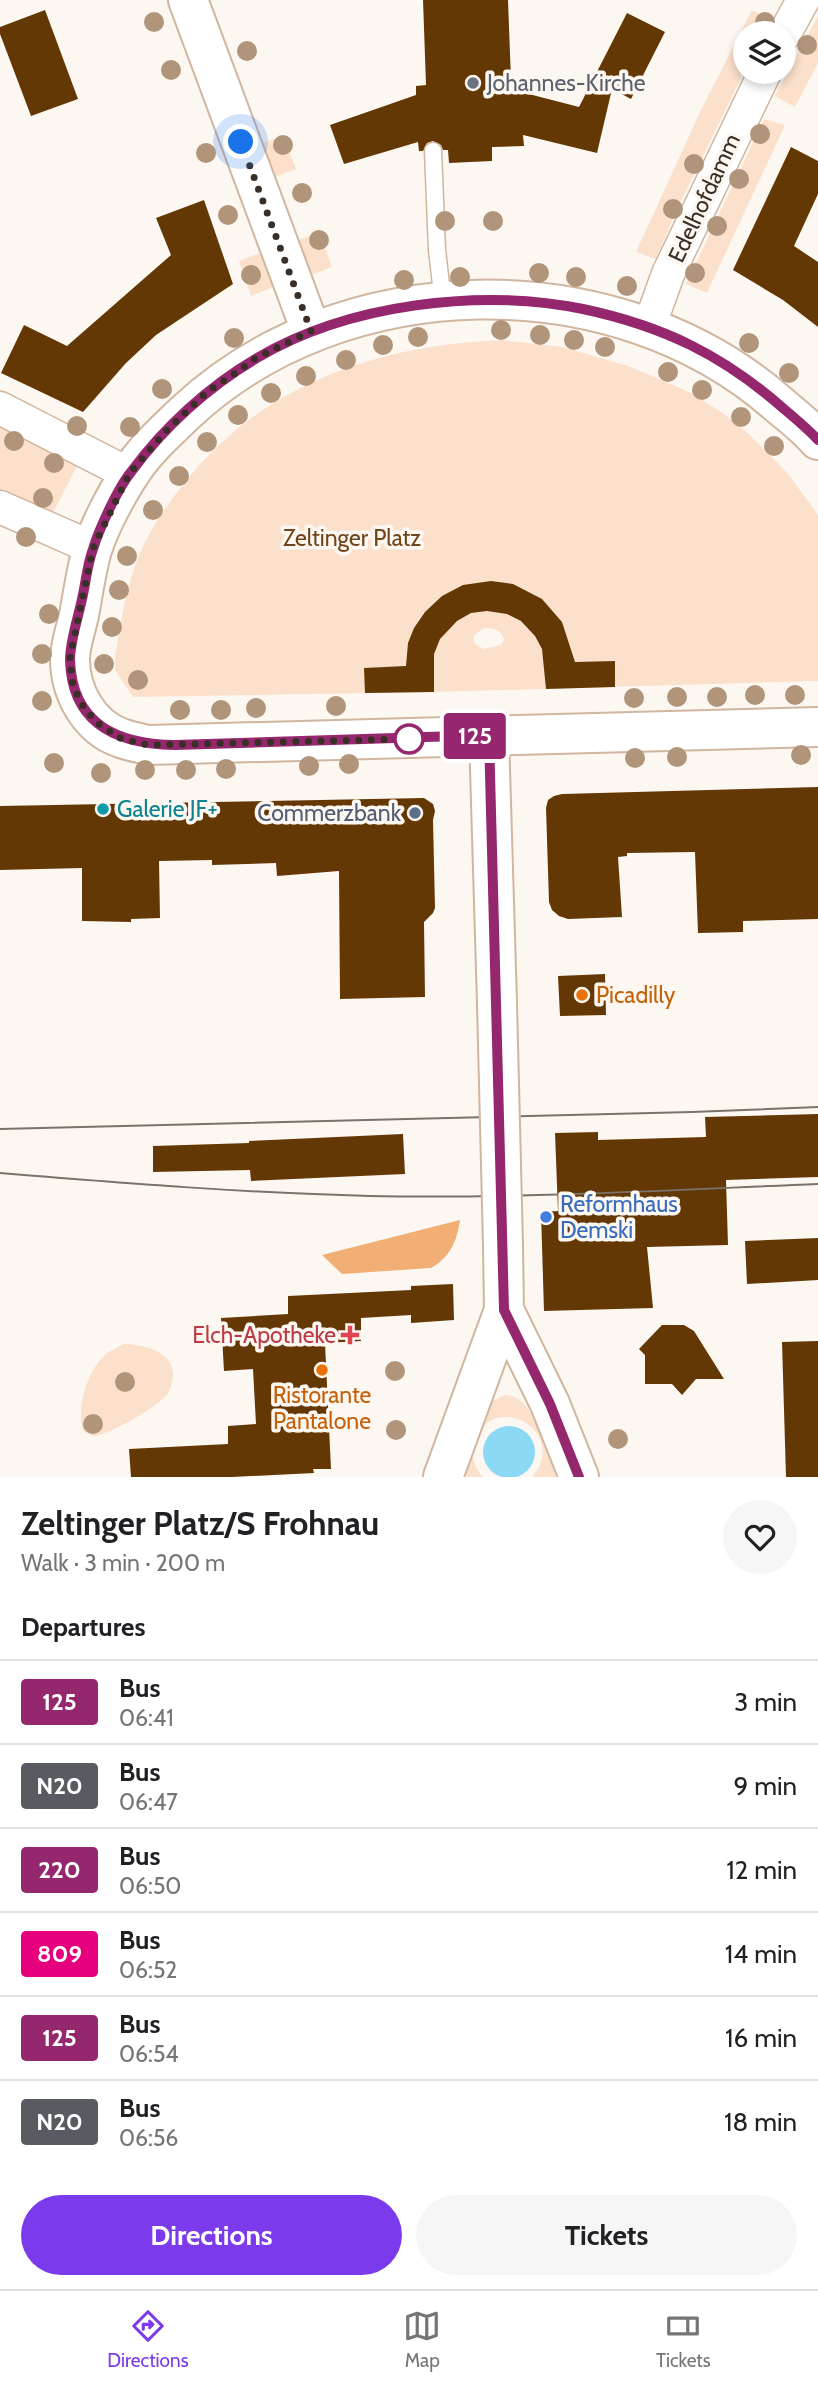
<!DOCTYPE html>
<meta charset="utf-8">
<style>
:root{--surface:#fff;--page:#f6f6f6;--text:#202124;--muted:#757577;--line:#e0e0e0;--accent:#7c3aed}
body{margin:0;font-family:Cabin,sans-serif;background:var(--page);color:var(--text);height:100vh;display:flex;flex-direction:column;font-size:26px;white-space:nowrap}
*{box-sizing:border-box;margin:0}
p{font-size:23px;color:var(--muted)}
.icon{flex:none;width:38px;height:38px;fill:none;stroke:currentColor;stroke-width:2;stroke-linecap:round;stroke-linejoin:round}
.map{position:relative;height:1477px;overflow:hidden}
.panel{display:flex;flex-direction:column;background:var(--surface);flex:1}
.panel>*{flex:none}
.badge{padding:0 14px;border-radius:5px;font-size:24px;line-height:46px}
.controls{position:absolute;left:733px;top:21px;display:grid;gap:14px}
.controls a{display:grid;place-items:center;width:63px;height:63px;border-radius:50%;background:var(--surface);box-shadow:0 4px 10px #0003;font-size:35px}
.you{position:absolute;width:35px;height:35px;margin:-18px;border:5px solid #fff;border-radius:50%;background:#1a73e8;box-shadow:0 0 0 10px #1a73e833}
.map>.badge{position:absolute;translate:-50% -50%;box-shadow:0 0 0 4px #fff}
h2{padding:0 21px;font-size:26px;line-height:63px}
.round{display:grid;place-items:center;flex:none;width:74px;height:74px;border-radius:37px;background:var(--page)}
.summary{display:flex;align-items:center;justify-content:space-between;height:119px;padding:0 21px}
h1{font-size:33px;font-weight:800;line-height:52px}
.action{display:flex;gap:14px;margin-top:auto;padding:14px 21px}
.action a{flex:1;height:80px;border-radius:42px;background:var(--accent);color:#fff;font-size:28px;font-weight:800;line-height:80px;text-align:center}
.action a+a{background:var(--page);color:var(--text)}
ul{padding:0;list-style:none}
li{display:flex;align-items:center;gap:21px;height:84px;padding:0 21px;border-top:2px solid var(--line)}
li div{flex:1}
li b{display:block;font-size:26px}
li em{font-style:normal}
li .badge{min-width:77px;font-weight:700;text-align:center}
.dock{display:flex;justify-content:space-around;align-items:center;height:98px;border-top:2px solid var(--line);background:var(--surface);font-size:19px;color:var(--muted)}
.dock a{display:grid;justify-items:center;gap:4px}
.dock .current{color:var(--accent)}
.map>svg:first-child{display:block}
</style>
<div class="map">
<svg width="818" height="1477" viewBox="0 0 818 1477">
<rect width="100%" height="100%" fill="#fdf7f2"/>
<path fill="#fbe1cc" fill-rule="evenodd" d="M 752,10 L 767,17 L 769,23 L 764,33 L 746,33 L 745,70 L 677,209 L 656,259 L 636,252 L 701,110 Z
M 818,16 L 818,63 L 795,107 L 775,96 Z
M 764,119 L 785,125 L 707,293 L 705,292 L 686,284 Z
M 283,136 L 296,169 L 275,177 L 263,143 Z
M 319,232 L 332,267 L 311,275 L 299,240 Z
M 260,253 L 274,287 L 251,296 L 239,261 Z
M 502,340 L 563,347 L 628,366 L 662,380 L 691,393 L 724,414 L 749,434 L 789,475 L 818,515 L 818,681 L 434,692 L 133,697 L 115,670 L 115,657 C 121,622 126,585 140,553 C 151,528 166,506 183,485 C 261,384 378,345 502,340 ZM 484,628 C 493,628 501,629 504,639 L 501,645 L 484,649 L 475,644 L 473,636 Z
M 0,423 L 79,462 L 52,515 L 0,490 Z
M 124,1344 C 152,1344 186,1358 168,1393 C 162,1405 105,1437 93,1436 C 91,1435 85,1432 83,1431 C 76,1408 87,1372 104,1356 C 109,1351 117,1348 124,1344 Z
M 505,1395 C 513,1396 519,1398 525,1405 C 536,1419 552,1459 556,1477 L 532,1477 C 571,1431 492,1389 475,1441 C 470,1454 474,1467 483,1477 L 460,1477 L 490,1402 Z"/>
<path fill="#f1af75" d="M 460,1220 C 457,1241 450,1257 431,1268 L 342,1274 L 322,1255 Z"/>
<path fill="#8cd9f6" d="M483 1452a26 26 0 1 1 52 0a26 26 0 1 1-52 0Z"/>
<path fill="#643805" d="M 423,0 L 508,0 L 511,81 L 521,80 L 521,92 L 579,107 L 627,13 L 665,32 L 631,99 L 612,89 L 597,153 L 523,135 L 524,146 L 492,147 L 492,161 L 449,163 L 448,150 L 443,150 L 441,145 L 433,141 L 427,143 L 423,151 L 419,151 L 418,142 L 344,164 L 330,125 L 416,95 L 416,86 L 426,85 Z
M 45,10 L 78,99 L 31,116 L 0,34 L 0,27 Z
M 791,147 L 818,161 L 818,194 L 794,246 L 818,262 L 818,327 L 783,300 L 733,270 Z
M 204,200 L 233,284 L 156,335 L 126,363 L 83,412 L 1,373 L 24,325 L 67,346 L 171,255 L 156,218 Z
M 491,581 L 513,584 L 542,599 L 562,622 L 575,662 L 615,661 L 615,687 L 546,689 L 542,649 L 535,636 L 521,621 L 507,614 L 487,611 L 471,613 L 457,621 L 440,639 L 434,654 L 434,692 L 365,693 L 364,668 L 406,666 L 408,643 L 414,628 L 425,612 L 442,596 L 463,585 Z
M 818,787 L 818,919 L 743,921 L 743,932 L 698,933 L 695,852 L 627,853 L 627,856 L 618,857 L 622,917 L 568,919 L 559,916 L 552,910 L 549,902 L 546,808 L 548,800 L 554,796 L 562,794 Z
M 424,798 L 433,804 L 435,811 L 433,820 L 435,908 L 433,913 L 424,922 L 425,997 L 340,999 L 339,871 L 277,876 L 276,863 L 212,865 L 212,860 L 159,861 L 160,918 L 131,919 L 131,922 L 82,921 L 82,868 L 0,870 L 0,806 Z
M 605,974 L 606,1015 L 560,1016 L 558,976 Z
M 818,1114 L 818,1177 L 726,1180 L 728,1245 L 647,1247 L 653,1308 L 544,1311 L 541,1212 L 558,1211 L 555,1133 L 598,1132 L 598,1140 L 706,1137 L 705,1117 Z
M 403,1134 L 405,1174 L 251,1181 L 250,1170 L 153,1172 L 153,1146 L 249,1143 L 249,1141 Z
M 818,1238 L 818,1280 L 747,1284 L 745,1241 Z
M 453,1284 L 454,1320 L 411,1323 L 411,1315 L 361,1318 L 361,1341 L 325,1343 L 331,1469 L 313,1469 L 314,1473 L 232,1477 L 131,1477 L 129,1449 L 228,1444 L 228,1426 L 256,1424 L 253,1369 L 224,1371 L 221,1318 L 288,1314 L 288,1296 L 411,1290 L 411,1286 Z
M 662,1325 L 684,1325 L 694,1331 L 724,1379 L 696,1379 L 682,1395 L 672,1384 L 645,1384 L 645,1355 L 639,1349 Z
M 818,1341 L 818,1477 L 786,1477 L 782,1342 Z"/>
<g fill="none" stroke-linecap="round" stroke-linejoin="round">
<defs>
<path id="service" d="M 433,151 L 437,250 L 443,302"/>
<path id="minor" d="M 784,35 L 803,0
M 649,327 L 668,274 L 765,72
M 0,408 L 129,474
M 0,507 L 93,548"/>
<path id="tertiary" d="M 188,0 L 311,331
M 818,440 C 806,426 791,415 777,403 C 615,261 341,266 185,413 C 165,432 143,452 129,475 C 116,495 99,527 92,550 C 86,571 83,594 79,615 C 76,629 70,645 70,659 C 70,692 89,727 121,738 C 129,741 139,743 148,745 L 818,727
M 489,735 L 497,1003
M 504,1310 L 550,1404 L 579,1477
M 443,1477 L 504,1310 L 503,1246"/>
</defs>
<use href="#service" stroke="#d1b69f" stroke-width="19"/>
<use href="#minor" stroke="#d1b69f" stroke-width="35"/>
<use href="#tertiary" stroke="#d1b69f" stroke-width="42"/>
<use href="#service" stroke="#fff" stroke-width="16"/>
<use href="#minor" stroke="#fff" stroke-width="32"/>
<use href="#tertiary" stroke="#fff" stroke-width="38"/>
<path stroke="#7b726a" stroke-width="2" d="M 0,1129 L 692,1112 L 818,1107
M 0,1173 C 123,1183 246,1193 369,1196 C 519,1199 668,1190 818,1184"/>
<defs>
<path id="tertiary-bridge" d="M 497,1003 L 503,1246"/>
</defs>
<use href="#tertiary-bridge" stroke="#d1b69f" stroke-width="42" stroke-linecap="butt"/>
<use href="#tertiary-bridge" stroke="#fff" stroke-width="38"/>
</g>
<g fill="#b0957b">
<circle cx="154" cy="22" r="10"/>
<circle cx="765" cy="22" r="10"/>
<circle cx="807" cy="45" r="10"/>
<circle cx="247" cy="51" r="10"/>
<circle cx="171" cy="70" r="10"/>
<circle cx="760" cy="134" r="10"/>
<circle cx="283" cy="145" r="10"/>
<circle cx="206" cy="153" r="10"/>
<circle cx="694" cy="164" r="10"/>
<circle cx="739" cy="179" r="10"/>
<circle cx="302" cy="193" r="10"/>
<circle cx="673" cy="209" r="10"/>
<circle cx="228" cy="215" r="10"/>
<circle cx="445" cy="221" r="10"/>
<circle cx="493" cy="221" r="10"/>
<circle cx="717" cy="226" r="10"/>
<circle cx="319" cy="240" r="10"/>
<circle cx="539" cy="273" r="10"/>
<circle cx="695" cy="273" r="10"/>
<circle cx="251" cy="275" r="10"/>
<circle cx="460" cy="277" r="10"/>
<circle cx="576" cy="277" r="10"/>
<circle cx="404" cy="280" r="10"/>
<circle cx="627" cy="286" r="10"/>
<circle cx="501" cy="330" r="10"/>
<circle cx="540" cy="335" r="10"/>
<circle cx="418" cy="337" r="10"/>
<circle cx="234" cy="338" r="10"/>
<circle cx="574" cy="340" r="10"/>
<circle cx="749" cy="343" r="10"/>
<circle cx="383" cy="345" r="10"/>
<circle cx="605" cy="347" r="10"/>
<circle cx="346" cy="360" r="10"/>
<circle cx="668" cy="372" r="10"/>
<circle cx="789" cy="373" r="10"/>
<circle cx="306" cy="376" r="10"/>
<circle cx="162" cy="389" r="10"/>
<circle cx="702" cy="390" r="10"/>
<circle cx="271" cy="393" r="10"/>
<circle cx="238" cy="415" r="10"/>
<circle cx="741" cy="417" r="10"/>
<circle cx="77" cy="426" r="10"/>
<circle cx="130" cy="427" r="10"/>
<circle cx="14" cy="441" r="10"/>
<circle cx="207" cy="442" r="10"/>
<circle cx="774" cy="446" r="10"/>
<circle cx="54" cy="463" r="10"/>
<circle cx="179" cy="476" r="10"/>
<circle cx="43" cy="498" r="10"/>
<circle cx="153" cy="510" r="10"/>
<circle cx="26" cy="537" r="10"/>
<circle cx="127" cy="556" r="10"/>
<circle cx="119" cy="590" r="10"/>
<circle cx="49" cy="614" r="10"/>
<circle cx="112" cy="627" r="10"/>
<circle cx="42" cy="654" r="10"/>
<circle cx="104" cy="664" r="10"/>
<circle cx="138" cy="680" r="10"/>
<circle cx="755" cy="695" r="10"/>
<circle cx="795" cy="695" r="10"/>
<circle cx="677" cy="697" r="10"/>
<circle cx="717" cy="697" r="10"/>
<circle cx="634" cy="698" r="10"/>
<circle cx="42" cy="701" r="10"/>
<circle cx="336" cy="706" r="10"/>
<circle cx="256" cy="708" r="10"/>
<circle cx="180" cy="710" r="10"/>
<circle cx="221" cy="710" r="10"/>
<circle cx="801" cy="755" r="10"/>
<circle cx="677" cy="757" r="10"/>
<circle cx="635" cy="758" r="10"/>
<circle cx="54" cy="763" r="10"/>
<circle cx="349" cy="764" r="10"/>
<circle cx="309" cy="766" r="10"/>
<circle cx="226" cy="769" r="10"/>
<circle cx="145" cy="770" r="10"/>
<circle cx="186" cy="770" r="10"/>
<circle cx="101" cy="773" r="10"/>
<circle cx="395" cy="1371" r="10"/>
<circle cx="125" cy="1382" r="10"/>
<circle cx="93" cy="1424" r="10"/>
<circle cx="396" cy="1430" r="10"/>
<circle cx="618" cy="1439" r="10"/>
</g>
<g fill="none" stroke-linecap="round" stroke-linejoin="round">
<defs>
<path id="line" d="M 579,1477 L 550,1404 L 504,1310 L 489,735 L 175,745 C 118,744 72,725 70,660 C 70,641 78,618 82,599 C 86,582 87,565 93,549 C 99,529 118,488 131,472 C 164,427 209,386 257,358 C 348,304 480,288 583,309 C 663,326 723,355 784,409 C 796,419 808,429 818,440"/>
</defs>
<use href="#line" stroke="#fff" stroke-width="16"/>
<use href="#line" stroke="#95276e" stroke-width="10"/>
<path stroke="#3a2f26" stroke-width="7" stroke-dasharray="0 12.6" d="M 241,142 L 311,331 L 256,358 L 234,374 L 207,392 L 166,431 L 129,474 L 93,548 L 70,657 L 72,681 L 80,702 L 96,722 L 120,738 L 148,745 L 409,739"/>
</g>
<circle fill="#6b7280" stroke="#fdf7f2" stroke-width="2.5" cx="473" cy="83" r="7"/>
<circle fill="#fff" stroke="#95276e" stroke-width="3.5" cx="409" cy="739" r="14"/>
<circle fill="#0f9aa8" stroke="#fdf7f2" stroke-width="2.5" cx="103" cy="809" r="7"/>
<circle fill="#5c6f8a" stroke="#fdf7f2" stroke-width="2.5" cx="415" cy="813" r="7"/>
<g fill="#e8710a" stroke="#fdf7f2" stroke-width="2.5">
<circle cx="582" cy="995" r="7"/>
<circle cx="322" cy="1370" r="7"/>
</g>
<circle fill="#3f7fe0" stroke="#fdf7f2" stroke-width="2.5" cx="546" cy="1217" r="7"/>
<path fill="#e0444e" stroke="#fdf7f2" stroke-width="2.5" d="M346.5 1324.5h7v7h7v7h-7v7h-7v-7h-7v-7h7z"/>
<g text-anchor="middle" stroke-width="7" stroke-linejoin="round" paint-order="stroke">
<g font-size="23" fill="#5b616d" stroke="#fdf7f2" text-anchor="start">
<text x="487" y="91">Johannes-Kirche</text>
</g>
<g font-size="23" fill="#3a2f26" stroke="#fdf7f2">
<text transform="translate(704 198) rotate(-65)" y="8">Edelhofdamm</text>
</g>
<g font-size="23" fill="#71451a" stroke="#fdf7f2">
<text x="352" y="546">Zeltinger Platz</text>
</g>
<g font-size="23" fill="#0d838f" stroke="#fdf7f2" text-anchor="start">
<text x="117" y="817">Galerie JF+</text>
</g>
<g font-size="23" fill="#4e5e75" stroke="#fdf7f2" text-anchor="end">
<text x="401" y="821">Commerzbank</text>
</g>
<g font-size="23" fill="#c56008" stroke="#fdf7f2" text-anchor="start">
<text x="596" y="1003">Picadilly</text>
<text x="322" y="1403" text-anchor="middle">Ristorante<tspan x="322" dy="26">Pantalone</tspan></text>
</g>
<g font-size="23" fill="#366cbe" stroke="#fdf7f2" text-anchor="start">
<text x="560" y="1212">Reformhaus<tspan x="560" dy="26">Demski</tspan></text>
</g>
<g font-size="23" fill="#be3a42" stroke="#fdf7f2" text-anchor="end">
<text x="336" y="1343">Elch-Apotheke</text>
</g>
</g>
</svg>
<div class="controls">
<a><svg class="icon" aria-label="layers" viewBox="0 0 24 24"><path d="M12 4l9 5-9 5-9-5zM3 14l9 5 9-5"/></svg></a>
</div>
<div class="you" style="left:241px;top:142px"></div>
<b class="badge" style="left:475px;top:736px;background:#95276e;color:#fff">125</b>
</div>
<section class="panel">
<div class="summary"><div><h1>Zeltinger Platz/S Frohnau</h1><p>Walk · 3 min · 200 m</p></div><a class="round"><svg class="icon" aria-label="heart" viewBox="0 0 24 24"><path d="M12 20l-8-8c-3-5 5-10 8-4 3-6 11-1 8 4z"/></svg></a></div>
<h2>Departures</h2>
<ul>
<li><span class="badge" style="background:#95276e;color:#fff">125</span><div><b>Bus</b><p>06:41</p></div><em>3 min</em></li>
<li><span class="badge" style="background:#595b62;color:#fff">N20</span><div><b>Bus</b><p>06:47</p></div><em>9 min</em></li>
<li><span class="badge" style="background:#95276e;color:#fff">220</span><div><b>Bus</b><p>06:50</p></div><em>12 min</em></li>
<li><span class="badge" style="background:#e6007e;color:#fff">809</span><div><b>Bus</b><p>06:52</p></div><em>14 min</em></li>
<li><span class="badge" style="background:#95276e;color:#fff">125</span><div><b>Bus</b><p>06:54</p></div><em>16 min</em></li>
<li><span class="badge" style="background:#595b62;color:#fff">N20</span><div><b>Bus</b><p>06:56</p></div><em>18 min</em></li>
</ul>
<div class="action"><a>Directions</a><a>Tickets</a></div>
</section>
<nav class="dock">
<a class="current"><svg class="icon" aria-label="directions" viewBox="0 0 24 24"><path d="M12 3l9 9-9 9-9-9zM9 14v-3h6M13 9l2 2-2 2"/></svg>Directions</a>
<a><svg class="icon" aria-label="map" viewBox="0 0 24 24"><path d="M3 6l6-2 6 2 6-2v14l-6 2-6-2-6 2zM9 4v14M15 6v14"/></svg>Map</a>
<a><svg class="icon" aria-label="tickets" viewBox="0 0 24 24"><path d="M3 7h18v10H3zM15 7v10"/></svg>Tickets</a>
</nav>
